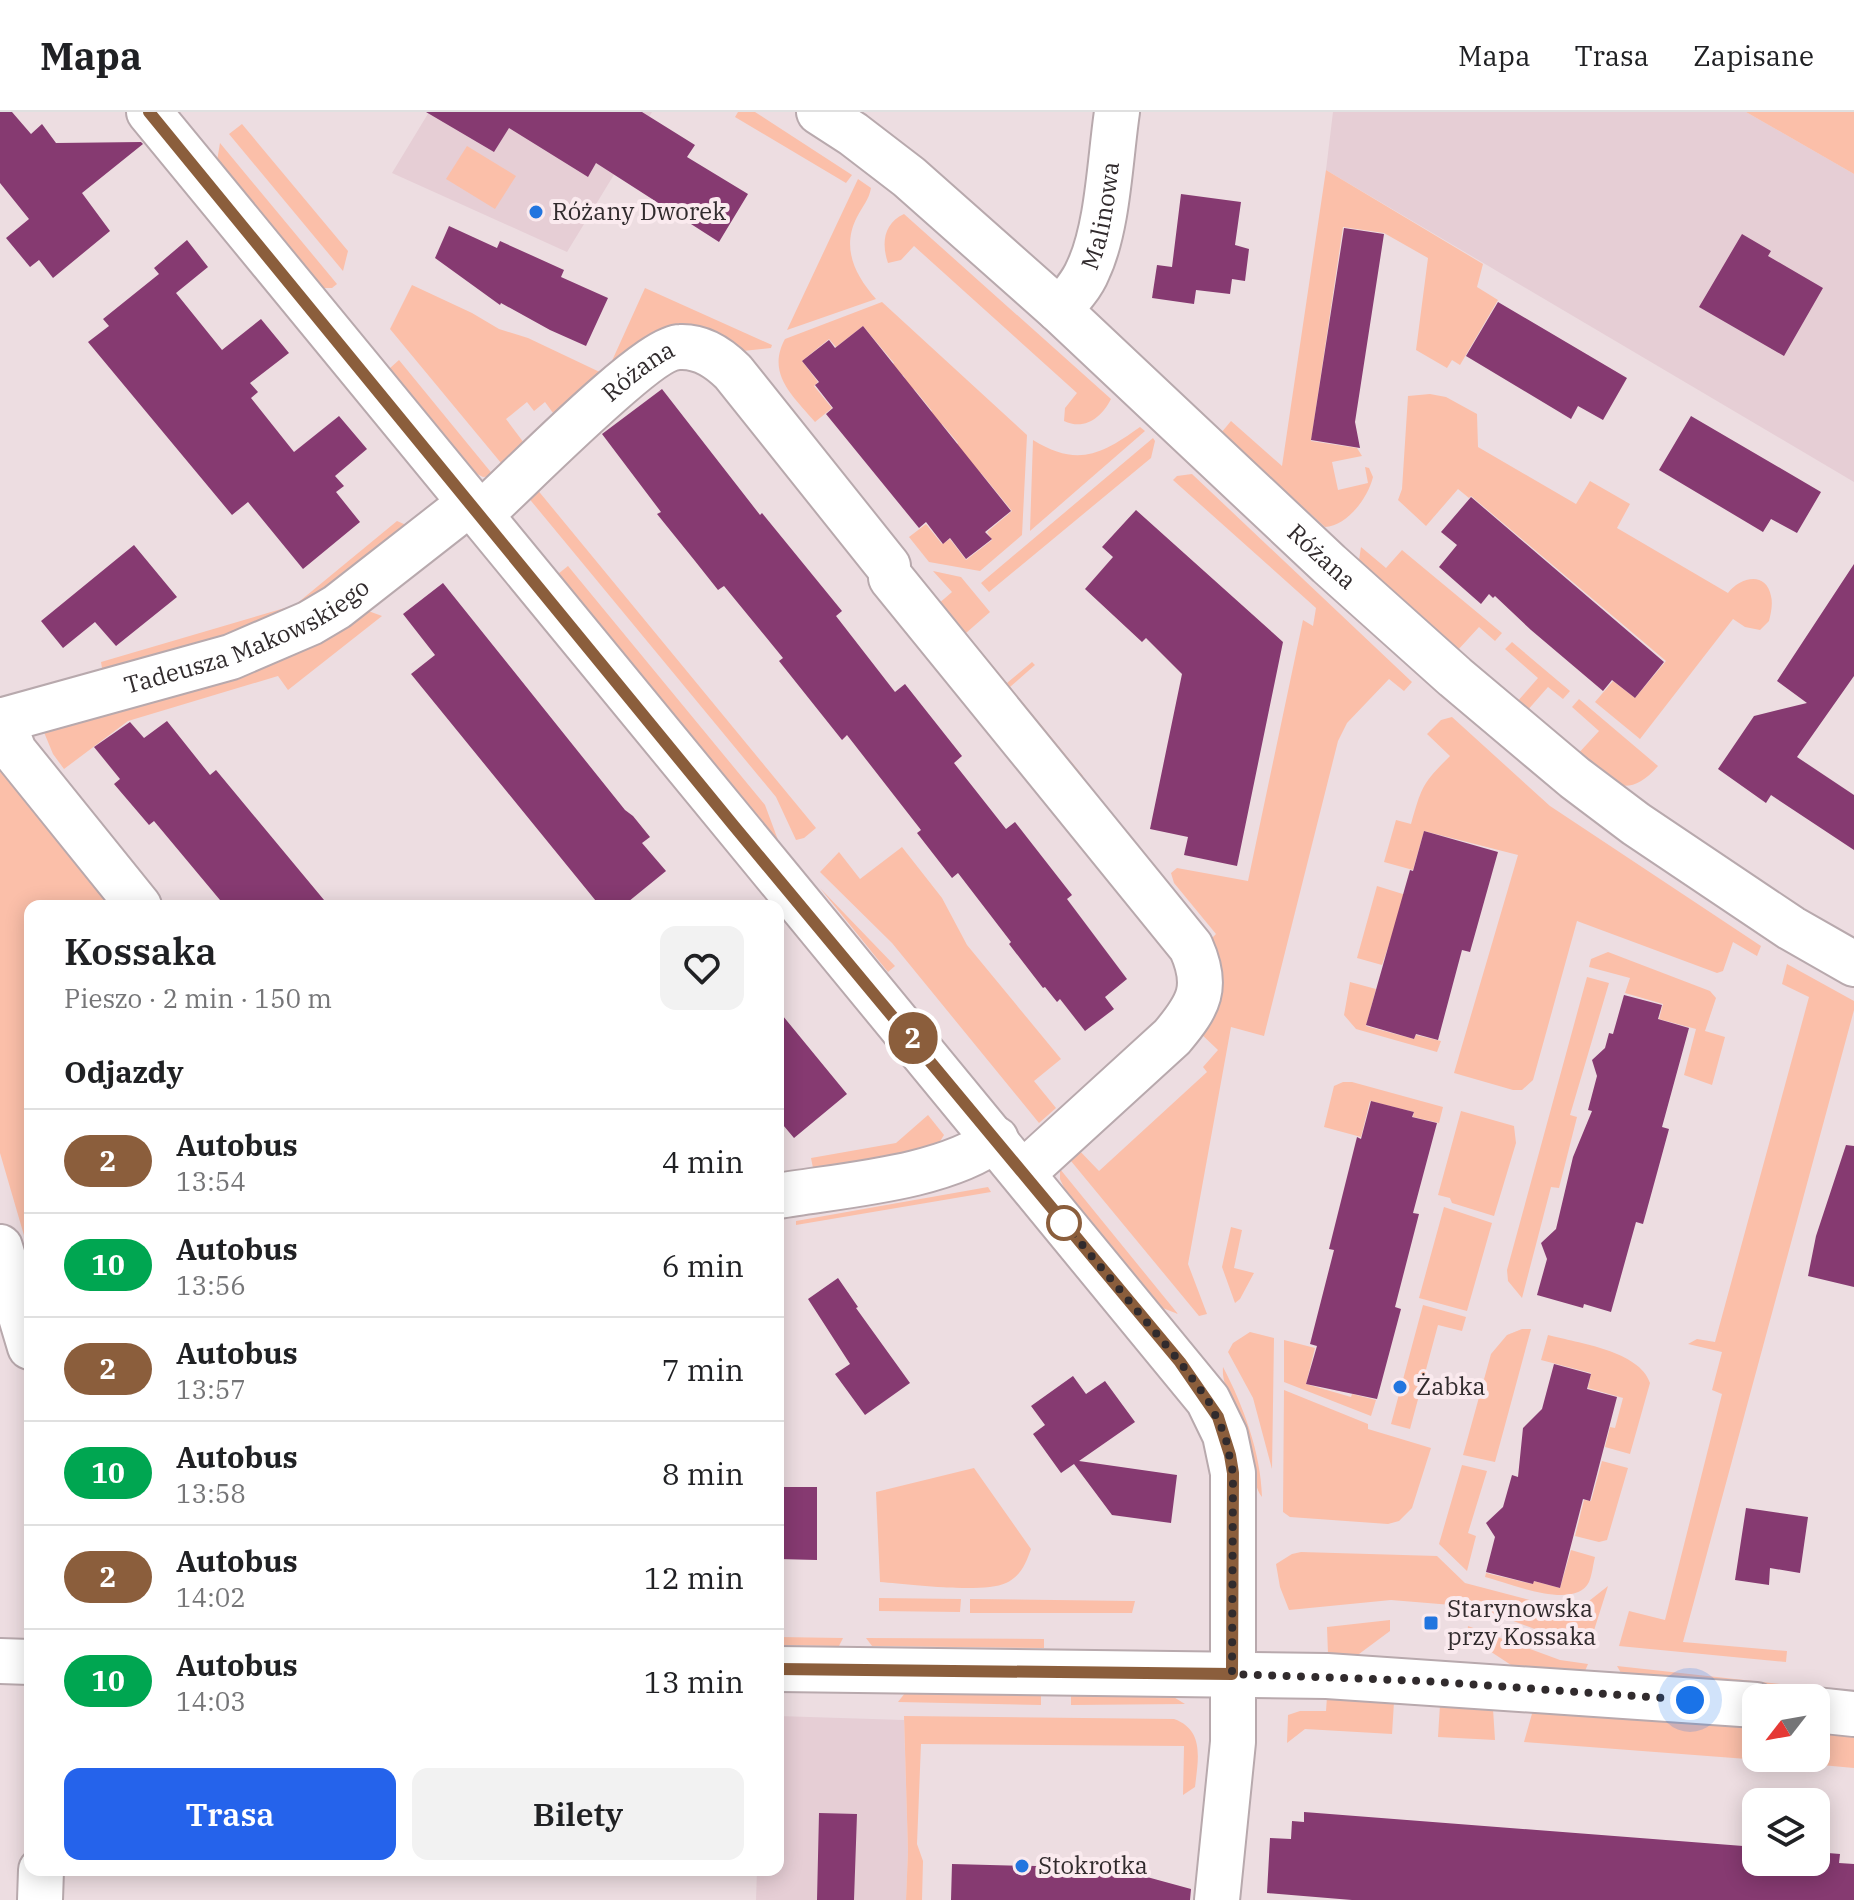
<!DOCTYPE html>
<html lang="pl">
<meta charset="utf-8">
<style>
:root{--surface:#fff;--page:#f2f2f2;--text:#202124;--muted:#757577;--line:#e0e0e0;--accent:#2563eb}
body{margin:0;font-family:"IBM Plex Serif",serif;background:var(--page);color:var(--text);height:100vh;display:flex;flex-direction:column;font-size:30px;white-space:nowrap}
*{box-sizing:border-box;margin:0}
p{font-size:26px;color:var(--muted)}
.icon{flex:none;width:44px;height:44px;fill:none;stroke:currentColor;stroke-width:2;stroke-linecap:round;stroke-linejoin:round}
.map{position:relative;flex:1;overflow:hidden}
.drawer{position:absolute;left:24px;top:788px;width:760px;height:976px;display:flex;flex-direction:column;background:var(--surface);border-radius:16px;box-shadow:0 4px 20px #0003}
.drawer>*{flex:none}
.badge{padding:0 16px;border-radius:26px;font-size:28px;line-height:52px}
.needle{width:52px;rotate:239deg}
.tools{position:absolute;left:1742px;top:1572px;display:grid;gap:16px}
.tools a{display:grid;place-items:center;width:88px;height:88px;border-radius:16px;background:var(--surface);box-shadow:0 4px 20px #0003;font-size:40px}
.you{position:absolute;width:40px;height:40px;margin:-20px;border:6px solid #fff;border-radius:50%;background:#1a73e8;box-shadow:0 0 0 12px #1a73e833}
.map>.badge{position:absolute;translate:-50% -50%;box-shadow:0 0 0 4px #fff}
h2{padding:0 40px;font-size:30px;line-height:72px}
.round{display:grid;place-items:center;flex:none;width:84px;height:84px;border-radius:16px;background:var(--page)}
.summary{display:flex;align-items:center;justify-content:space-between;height:136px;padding:0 40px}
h1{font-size:38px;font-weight:600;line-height:60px}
.cta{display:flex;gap:16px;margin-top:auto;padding:16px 40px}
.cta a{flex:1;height:92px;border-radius:16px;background:var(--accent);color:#fff;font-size:32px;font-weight:600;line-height:92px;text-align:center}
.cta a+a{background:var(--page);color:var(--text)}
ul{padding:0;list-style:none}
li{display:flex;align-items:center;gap:24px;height:104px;padding:0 40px;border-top:2px solid var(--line)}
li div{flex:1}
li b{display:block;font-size:30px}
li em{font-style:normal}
li .badge{min-width:88px;font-weight:700;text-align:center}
header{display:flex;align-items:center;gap:48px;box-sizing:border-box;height:112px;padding:0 40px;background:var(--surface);border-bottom:2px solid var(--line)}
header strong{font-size:38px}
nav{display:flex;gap:44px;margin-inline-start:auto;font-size:28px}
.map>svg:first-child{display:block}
</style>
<header>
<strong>Mapa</strong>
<nav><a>Mapa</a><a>Trasa</a><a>Zapisane</a></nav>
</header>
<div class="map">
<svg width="1854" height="1788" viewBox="0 0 1854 1788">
<rect width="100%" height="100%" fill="#eddde1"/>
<path fill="#e6ced5" d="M 429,0 L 652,0 L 567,140 L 392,61 Z
M 1333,0 L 1746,0 L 1854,62 L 1854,370 L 1326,58 Z
M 778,1604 L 904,1608 L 908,1739 L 906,1788 L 756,1788 L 757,1758 L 778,1758 Z"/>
<path fill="#fbbfa9" d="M 738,0 L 755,0 L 852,63 L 846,71 L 735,5 Z
M 1746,0 L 1854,0 L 1854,62 Z
M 242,12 L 348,139 L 343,159 L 229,22 Z
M 220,31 L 337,172 L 332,176 L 323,176 L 217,49 Z
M 467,34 L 516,64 L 495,97 L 446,67 Z
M 1326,58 L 1483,152 L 1477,175 L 1498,188 L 1460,253 L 1452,248 L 1447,256 L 1416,238 L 1428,146 L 1384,121 L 1343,115 L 1311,329 L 1357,336 L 1362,344 L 1332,350 L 1338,378 L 1368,371 L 1365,355 L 1369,356 L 1373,365 C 1368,386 1347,414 1325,415 L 1221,321 L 1231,309 L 1282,354 Z
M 858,67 L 871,76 C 869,88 862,95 857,105 C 841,136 855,163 876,187 L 787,218 Z
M 904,102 L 1111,287 C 1102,305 1085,319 1064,309 L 1065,296 L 1077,281 L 914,134 L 901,148 L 888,151 C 881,131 884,111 904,102 Z
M 412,173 L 472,201 L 499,217 L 528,226 L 606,263 L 556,305 L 545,290 L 534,299 L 527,290 L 506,307 L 524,331 L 506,357 L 390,217 Z
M 645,176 L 772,233 L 771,236 L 743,239 L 701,221 L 617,254 L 611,251 Z
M 882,190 L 1027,323 L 1022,423 L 980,459 L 929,450 L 909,425 L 926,412 L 942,432 L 950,427 L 966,448 L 992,428 L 987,420 L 1012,399 L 981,361 L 970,369 L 953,336 L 958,331 L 942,312 L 935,316 L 926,305 L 932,299 L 915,278 L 901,270 L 905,266 L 903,263 L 882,261 L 894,251 L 863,214 L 836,235 L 829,227 L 802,249 L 818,270 L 814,274 L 832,296 L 815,310 C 793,284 766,262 785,227 Z
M 399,248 L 494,364 L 483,365 L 473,360 L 389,257 Z
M 1430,282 L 1446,285 L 1477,302 L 1478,335 L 1576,392 L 1590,369 L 1630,392 L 1617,416 L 1728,481 C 1739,466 1766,458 1771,484 C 1773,492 1771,501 1769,509 L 1760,518 L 1745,515 L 1733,507 L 1640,627 L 1595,590 L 1613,569 L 1635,586 L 1666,549 L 1471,384 L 1469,386 L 1458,377 L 1426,414 L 1398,388 L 1402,377 L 1408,284 Z
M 1140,315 L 1145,319 L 1030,419 L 1033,328 C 1077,355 1101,343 1140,315 Z
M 1153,326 L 1155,329 L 1151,346 L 989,480 L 981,471 Z
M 1192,362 L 1412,570 L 1404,579 L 1389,567 L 1347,611 L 1338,629 L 1264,924 L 1231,915 L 1188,1152 L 1207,1202 L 1199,1204 L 1066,1043 L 1076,1035 L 1099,1059 L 1207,960 L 1203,955 L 1218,938 L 1198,919 L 1207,831 L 1216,822 L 1174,771 L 1171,761 L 1177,756 L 1248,769 L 1303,508 L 1313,514 L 1316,496 L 1173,368 L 1177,364 Z
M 536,376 L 816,716 L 804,726 L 796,728 L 776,685 L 527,384 Z
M 397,409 L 413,416 L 330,480 L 255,518 L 103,562 L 101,550 L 295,493 Z
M 1361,435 L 1386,456 L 1402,438 L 1502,521 L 1495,529 L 1479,515 L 1457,539 L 1359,448 Z
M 568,454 L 765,693 L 778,728 L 558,462 Z
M 933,459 L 961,465 L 990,500 L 966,521 L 1007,571 L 1032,550 L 1035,553 L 1010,575 L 1083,664 L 1073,673 L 937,493 L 952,480 Z
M 363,497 L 382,504 L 288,578 L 278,564 L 128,609 L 64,657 L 53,642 L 41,613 Z
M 1512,530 L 1570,579 L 1563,587 L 1548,575 L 1526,600 L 1516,591 L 1538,566 L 1505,537 Z
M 1579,587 L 1658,654 C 1625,692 1607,668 1576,644 L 1599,619 L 1572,595 Z
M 1452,605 L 1550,694 L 1761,834 L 1757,844 L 1733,830 L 1723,859 L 1717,861 L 1577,809 L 1533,968 L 1522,978 L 1513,978 L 1454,961 L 1518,743 L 1424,719 L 1413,758 L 1384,750 L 1396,708 L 1411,712 C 1422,674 1422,672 1450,644 L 1427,622 L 1441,608 Z
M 0,650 L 117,794 L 30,794 L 30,1144 L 0,1041 Z
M 902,735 L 942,786 L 967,833 L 1061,947 L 1034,969 L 1056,996 L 1039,1011 L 892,831 L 820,760 L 839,740 L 860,767 Z
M 1377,774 L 1406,783 L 1382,853 L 1357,846 Z
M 820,776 L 895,854 L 888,860 Z
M 1608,840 L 1710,879 L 1716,886 L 1705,919 L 1725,925 L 1712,973 L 1684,963 L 1696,917 L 1659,907 L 1663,892 L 1625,881 L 1630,866 L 1589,855 L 1591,847 Z
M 1787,852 L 1854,889 L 1854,898 L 1683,1530 L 1787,1539 L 1786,1550 L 1619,1534 L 1629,1499 L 1665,1508 L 1722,1282 L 1712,1278 L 1722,1240 L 1688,1232 L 1697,1227 L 1715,1230 L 1809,885 L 1782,872 Z
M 1587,865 L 1609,871 L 1570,1003 L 1577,1005 L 1559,1076 L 1551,1075 L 1522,1186 L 1508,1169 L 1507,1158 Z
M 1350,870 L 1376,877 L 1366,914 L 1414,927 L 1416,923 L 1441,929 L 1437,940 L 1356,917 L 1344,903 Z
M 1343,970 L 1352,970 L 1443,995 L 1439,1011 L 1413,1005 L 1414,1000 L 1370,989 L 1361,1025 L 1324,1015 L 1334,974 Z
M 1461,999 L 1514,1014 L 1516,1031 L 1494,1104 L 1452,1091 L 1450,1086 L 1438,1083 Z
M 928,1003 L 944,1023 L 936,1036 L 814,1061 L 811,1046 L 896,1031 Z
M 1060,1057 L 1178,1202 L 1160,1195 L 1067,1082 L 1060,1067 Z
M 988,1075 L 991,1080 L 796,1113 L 796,1109 Z
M 1444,1095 L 1492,1111 L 1467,1199 L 1419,1186 Z
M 1231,1115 L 1242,1118 L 1234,1156 L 1254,1161 L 1240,1187 L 1235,1191 L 1222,1155 Z
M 1423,1193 L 1466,1205 L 1462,1219 L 1438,1213 L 1410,1317 L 1391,1312 Z
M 1522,1217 L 1531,1217 L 1495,1350 L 1463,1343 L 1491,1242 L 1507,1223 Z
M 1250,1220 L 1274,1226 L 1272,1357 L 1253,1286 L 1228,1240 L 1233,1231 Z
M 1548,1223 C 1578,1231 1640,1239 1650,1271 L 1630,1342 L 1605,1335 L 1610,1315 L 1615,1316 L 1623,1286 L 1588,1276 L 1591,1261 L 1541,1248 Z
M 1284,1228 L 1315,1236 L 1306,1272 L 1351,1285 L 1352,1282 L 1376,1288 L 1371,1304 L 1284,1270 Z
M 1223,1255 C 1243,1293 1261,1341 1262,1385 C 1251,1371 1252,1338 1246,1319 C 1239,1298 1221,1277 1223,1255 Z
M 1284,1278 L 1368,1312 L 1368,1317 L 1431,1336 L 1412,1396 L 1399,1409 L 1388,1412 L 1290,1405 L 1283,1400 Z
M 1602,1349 L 1628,1356 L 1607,1428 L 1599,1430 L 1575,1424 L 1584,1388 L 1591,1389 Z
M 1462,1353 L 1487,1359 L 1468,1421 L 1476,1424 L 1467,1459 L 1439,1432 Z
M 974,1356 L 1031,1437 C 1026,1451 1021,1464 1006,1471 C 982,1482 909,1472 880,1470 L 876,1380 Z
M 1571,1438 L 1595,1445 C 1593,1453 1592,1463 1589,1470 C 1575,1499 1509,1471 1485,1465 L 1486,1461 L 1532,1472 L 1534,1469 L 1560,1476 Z
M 1301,1440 L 1437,1444 L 1465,1471 L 1575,1500 L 1608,1474 L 1590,1531 L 1567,1529 L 1476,1495 L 1391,1488 L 1289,1498 L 1280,1475 L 1276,1452 L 1292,1442 Z
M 879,1486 L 961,1487 L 960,1500 L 879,1499 Z
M 970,1487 L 1132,1489 L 1135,1489 L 1132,1501 L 970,1501 Z
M 1390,1508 L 1390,1519 L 1359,1542 L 1328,1542 L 1327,1515 Z
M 1468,1514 L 1560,1548 L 1588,1552 L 1585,1559 L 1511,1553 L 1467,1524 Z
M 778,1525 L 843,1526 L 839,1534 L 778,1533 Z
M 866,1526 L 1044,1527 L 1044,1536 L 872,1534 Z
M 1617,1554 L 1780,1572 L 1780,1574 L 1621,1561 Z
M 905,1581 L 1041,1582 L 1041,1593 L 898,1590 Z
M 1071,1582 L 1172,1584 L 1185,1592 L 1071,1593 Z
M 1327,1585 L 1394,1590 L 1392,1622 L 1305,1617 L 1287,1631 L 1288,1603 L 1300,1599 L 1326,1599 Z
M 1440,1593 L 1493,1597 L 1495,1628 L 1438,1625 Z
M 1533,1598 L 1749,1615 L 1747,1647 L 1524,1630 Z
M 904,1604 L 1174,1607 C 1205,1618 1198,1648 1195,1675 L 1183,1683 L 1184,1634 L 921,1632 L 917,1732 L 923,1749 L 922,1788 L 906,1788 L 908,1739 Z
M 1816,1621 L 1854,1625 L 1854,1656 L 1767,1648 L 1816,1646 Z"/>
<path fill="#863a71" d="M 0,0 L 12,0 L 31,22 L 42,12 L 56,31 L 141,30 L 143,32 L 82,81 L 110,119 L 53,166 L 39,148 L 30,155 L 6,126 L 29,107 L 0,71 Z
M 426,0 L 642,0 L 695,33 L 687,45 L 748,82 L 719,130 L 596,51 L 588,65 L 509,16 L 494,40 Z
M 1181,82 L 1241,90 L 1235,133 L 1249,137 L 1245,169 L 1232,167 L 1230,182 L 1196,178 L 1194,192 L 1152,186 L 1157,153 L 1172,155 Z
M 449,114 L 497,136 L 500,129 L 564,158 L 561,165 L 608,186 L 586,234 L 550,218 L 501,191 L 500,193 L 435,146 Z
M 1344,116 L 1384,122 L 1355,310 L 1360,336 L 1311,328 Z
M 1742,122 L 1771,139 L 1768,144 L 1823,176 L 1784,244 L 1699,195 Z
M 187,128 L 208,155 L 176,181 L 222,238 L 261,207 L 289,241 L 250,271 L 258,280 L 251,286 L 294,340 L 339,304 L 367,337 L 335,364 L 344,374 L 336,380 L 360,410 L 303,457 L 248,390 L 232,403 L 88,230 L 109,214 L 103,207 L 159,162 L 154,156 Z
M 1498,190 L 1627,266 L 1603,308 L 1578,294 L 1571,307 L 1466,244 Z
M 863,214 L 1011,399 L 985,420 L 992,427 L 966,447 L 950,426 L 943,432 L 926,410 L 919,416 L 826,302 L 833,296 L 815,273 L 819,270 L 802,249 L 829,228 L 835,236 Z
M 662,277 L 760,403 L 762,401 L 842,499 L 836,504 L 895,580 L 905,572 L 962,644 L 954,651 L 1006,717 L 1015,710 L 1072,783 L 1067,787 L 1127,867 L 1105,885 L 1114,897 L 1085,919 L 1060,887 L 1057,890 L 1045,875 L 1043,876 L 1009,832 L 1011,830 L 958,761 L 952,766 L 917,721 L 921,718 L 847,623 L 842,628 L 779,549 L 783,546 L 724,474 L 718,478 L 695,449 L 657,402 L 661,400 L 602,322 Z
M 1691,304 L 1821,380 L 1797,421 L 1771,407 L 1763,420 L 1659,358 Z
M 1471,385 L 1664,550 L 1635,586 L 1612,568 L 1603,579 L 1531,518 L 1495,484 L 1493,486 L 1489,482 L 1481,492 L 1439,455 L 1457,433 L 1441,420 Z
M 1136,398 L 1283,530 L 1237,754 L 1184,743 L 1188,725 L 1150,717 L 1182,562 L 1146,526 L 1142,530 L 1085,477 L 1113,445 L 1102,435 Z
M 134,433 L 177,485 L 116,534 L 95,510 L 63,536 L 41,509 Z
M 1854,452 L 1854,564 L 1797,645 L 1854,683 L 1854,738 L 1771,683 L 1766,691 L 1718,657 L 1754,604 L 1807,591 L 1777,569 Z
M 443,471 L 625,698 L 633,704 L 650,725 L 642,731 L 666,759 L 623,794 L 600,794 L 411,562 L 435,543 L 403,502 Z
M 167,609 L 210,663 L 216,658 L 329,794 L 225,794 L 154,709 L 149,713 L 114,672 L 120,667 L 94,635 L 130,610 L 144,626 Z
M 1424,719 L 1498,740 L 1470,840 L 1462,838 L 1438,928 L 1416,922 L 1414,927 L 1366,913 L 1410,758 L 1413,759 Z
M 1624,883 L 1662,893 L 1658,907 L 1689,916 L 1662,1015 L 1669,1017 L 1657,1061 L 1643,1112 L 1636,1110 L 1611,1200 L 1584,1192 L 1583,1196 L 1537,1183 L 1547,1147 L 1541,1131 L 1556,1117 L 1573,1045 L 1592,999 L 1588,998 L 1597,964 L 1592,948 L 1605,936 L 1609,921 L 1613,922 Z
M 778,898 L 847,982 L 794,1026 L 778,1007 Z
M 1371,989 L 1414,1000 L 1412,1005 L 1437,1011 L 1413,1101 L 1419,1102 L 1395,1195 L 1401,1197 L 1377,1287 L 1306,1272 L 1317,1234 L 1310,1232 L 1334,1138 L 1329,1137 L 1357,1025 L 1361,1027 Z
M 1846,1033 L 1854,1034 L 1854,1175 L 1808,1164 L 1816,1124 Z
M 838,1166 L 858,1195 L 856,1196 L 910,1271 L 865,1303 L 835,1262 L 850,1252 L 808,1187 Z
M 1554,1252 L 1591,1262 L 1587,1277 L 1617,1285 L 1590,1389 L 1583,1387 L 1560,1476 L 1534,1469 L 1533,1472 L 1486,1460 L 1495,1425 L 1486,1411 L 1503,1395 L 1512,1363 L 1518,1365 L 1523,1316 L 1542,1297 Z
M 1073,1264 L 1086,1282 L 1105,1269 L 1135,1310 L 1079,1349 L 1177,1363 L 1171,1411 L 1112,1403 L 1074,1352 L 1061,1361 L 1033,1322 L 1045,1313 L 1031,1294 Z
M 778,1375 L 817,1375 L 817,1448 L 778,1447 Z
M 1746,1396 L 1808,1405 L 1800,1461 L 1770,1456 L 1769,1473 L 1735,1468 Z
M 1304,1700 L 1756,1735 L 1756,1750 L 1816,1750 L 1816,1740 L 1840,1742 L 1839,1751 L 1854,1752 L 1854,1788 L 1352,1788 L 1267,1781 L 1270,1726 L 1291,1727 L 1292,1709 L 1304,1710 Z
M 819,1701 L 857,1702 L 854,1788 L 817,1788 Z
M 952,1752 L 1114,1756 L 1191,1777 L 1190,1788 L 951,1788 Z"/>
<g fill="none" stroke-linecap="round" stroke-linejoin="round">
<defs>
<g id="minor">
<path d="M 149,0 L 1208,1288 L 1225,1323 L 1233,1361 L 1233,1630 L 1217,1788"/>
<path id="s1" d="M 819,0 L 853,22 L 909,65 L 1059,198 L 1329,452 L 1455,565 L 1575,666 L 1636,712 L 1791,816 L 1854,852"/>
<path id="s2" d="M 1059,198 C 1070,186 1082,173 1088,158 C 1108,116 1110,47 1117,0"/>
<path id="s3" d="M 480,403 C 513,374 647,235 680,235 C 702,234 719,246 733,260 L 888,454"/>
<path d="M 891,466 L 1191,835 C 1209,875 1199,893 1172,925 L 1023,1061"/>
<path d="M 2,608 L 14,639 L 139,794"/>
<path id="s4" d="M 0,609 L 231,545 L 310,511 L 337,495 L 470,391"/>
<path d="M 778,1084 C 843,1073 945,1066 996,1027"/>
<path d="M 0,1135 L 30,1235"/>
<path d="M 40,1788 L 41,1758"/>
</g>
<path id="tertiary" d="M 0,1549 L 30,1550
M 778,1557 L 1327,1564 L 1756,1593
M 1816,1598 L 1854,1602"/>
</defs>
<use href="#minor" stroke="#b8a9ad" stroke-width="48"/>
<use href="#tertiary" stroke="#b8a9ad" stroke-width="48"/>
<use href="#minor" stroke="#fff" stroke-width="44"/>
<use href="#tertiary" stroke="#fff" stroke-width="44"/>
</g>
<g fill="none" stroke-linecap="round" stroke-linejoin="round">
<defs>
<path id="line" d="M 149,0 L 734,714 L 1180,1250 L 1218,1305 L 1230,1343 L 1233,1361 L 1232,1562 L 778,1557"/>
</defs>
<use href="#line" stroke="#fff" stroke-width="18"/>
<use href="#line" stroke="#8b5e3c" stroke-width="12"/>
<path stroke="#312b2d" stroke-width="8" stroke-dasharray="0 14.4" d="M 1064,1111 L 1180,1250 L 1208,1288 L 1225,1323 L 1233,1361 L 1232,1562 L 1425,1569 L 1690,1588"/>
</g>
<g fill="#2275df" stroke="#faeaee" stroke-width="3">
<circle cx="536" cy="100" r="8"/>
<circle cx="1400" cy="1275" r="8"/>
<rect x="1423" y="1503" width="16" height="16" rx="4"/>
<circle cx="1022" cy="1754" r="8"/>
</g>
<circle fill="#fff" stroke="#8b5e3c" stroke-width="4" cx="1064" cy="1111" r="16"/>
<g text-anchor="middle" stroke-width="8" stroke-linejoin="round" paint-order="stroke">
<g font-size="24" fill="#312b2d" stroke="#faeaee" text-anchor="start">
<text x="552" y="108">Różany Dworek</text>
<text x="1416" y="1283">Żabka</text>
<text x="1447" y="1505">Starynowska<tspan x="1447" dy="28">przy Kossaka</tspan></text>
<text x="1038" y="1762">Stokrotka</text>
</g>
<g font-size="24" fill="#312b2d" stroke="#faeaee">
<text dy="8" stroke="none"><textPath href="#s2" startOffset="106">Malinowa</textPath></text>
<text dy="8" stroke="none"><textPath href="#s3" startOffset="214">Różana</textPath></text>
<text dy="8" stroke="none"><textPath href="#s1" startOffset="672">Różana</textPath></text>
<text dy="8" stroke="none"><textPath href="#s4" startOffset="262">Tadeusza Makowskiego</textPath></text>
</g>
</g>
</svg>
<div class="tools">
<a><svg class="needle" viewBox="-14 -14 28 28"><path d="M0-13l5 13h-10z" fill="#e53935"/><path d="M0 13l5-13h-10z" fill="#757577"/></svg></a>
<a><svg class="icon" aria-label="layers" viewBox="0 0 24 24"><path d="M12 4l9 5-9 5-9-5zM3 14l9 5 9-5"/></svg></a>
</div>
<div class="you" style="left:1690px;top:1588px"></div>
<b class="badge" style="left:913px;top:926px;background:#8b5e3c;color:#fff">2</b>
<section class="drawer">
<div class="summary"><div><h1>Kossaka</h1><p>Pieszo · 2 min · 150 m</p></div><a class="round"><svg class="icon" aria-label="heart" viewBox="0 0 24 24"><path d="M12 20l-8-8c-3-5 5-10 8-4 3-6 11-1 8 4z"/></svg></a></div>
<h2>Odjazdy</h2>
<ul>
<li><span class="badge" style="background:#8b5e3c;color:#fff">2</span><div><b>Autobus</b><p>13:54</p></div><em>4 min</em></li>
<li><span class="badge" style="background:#00a651;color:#fff">10</span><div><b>Autobus</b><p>13:56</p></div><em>6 min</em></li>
<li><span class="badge" style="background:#8b5e3c;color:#fff">2</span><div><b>Autobus</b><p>13:57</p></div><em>7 min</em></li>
<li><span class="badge" style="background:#00a651;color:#fff">10</span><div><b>Autobus</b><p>13:58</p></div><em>8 min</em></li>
<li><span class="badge" style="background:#8b5e3c;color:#fff">2</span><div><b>Autobus</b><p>14:02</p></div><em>12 min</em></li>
<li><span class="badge" style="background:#00a651;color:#fff">10</span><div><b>Autobus</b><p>14:03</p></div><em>13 min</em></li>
</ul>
<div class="cta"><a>Trasa</a><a>Bilety</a></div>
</section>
</div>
